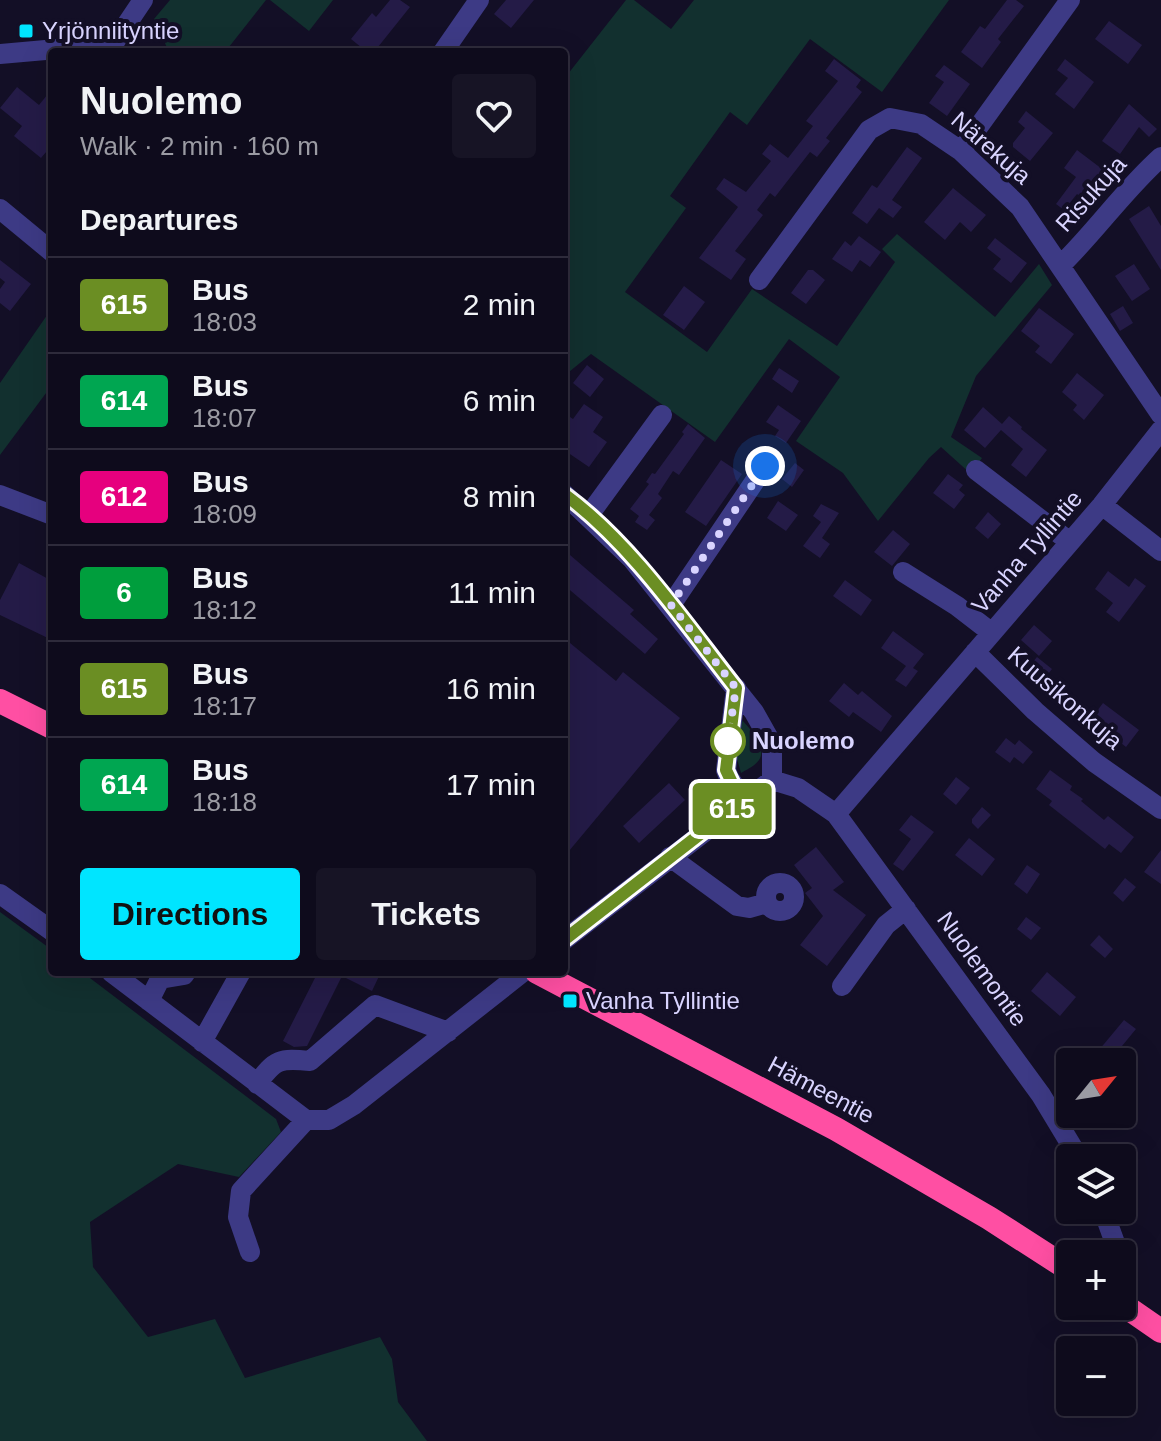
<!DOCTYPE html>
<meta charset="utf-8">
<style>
:root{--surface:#0e0b1c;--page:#171425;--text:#f1f3f6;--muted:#9b9ba3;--line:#2e2b3b;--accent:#00e5ff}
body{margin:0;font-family:Arial,sans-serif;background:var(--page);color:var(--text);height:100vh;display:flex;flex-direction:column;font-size:30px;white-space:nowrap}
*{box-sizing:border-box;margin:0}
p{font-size:26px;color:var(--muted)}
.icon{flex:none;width:44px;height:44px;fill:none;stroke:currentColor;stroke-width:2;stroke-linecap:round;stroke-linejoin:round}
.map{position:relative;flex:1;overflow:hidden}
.sheet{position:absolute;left:48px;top:48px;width:520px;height:928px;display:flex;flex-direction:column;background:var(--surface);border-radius:8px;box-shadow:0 8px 32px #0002,0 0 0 2px var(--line)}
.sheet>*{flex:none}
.badge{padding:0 16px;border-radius:6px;font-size:28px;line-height:52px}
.needle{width:52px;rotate:60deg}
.fabs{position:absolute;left:1056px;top:1048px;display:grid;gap:16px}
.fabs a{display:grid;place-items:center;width:80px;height:80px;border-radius:8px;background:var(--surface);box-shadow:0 8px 32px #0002,0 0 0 2px var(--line);font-size:40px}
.you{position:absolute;width:40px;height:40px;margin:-20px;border:6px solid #fff;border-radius:50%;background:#1a73e8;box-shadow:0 0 0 12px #1a73e833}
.map>.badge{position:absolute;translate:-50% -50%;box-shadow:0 0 0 4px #fff}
h2{padding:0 32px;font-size:30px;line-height:72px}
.round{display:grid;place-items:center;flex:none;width:84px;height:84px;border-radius:8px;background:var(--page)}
.summary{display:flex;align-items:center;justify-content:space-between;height:136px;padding:0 32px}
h1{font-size:38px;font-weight:700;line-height:60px}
.action{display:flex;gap:16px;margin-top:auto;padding:16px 32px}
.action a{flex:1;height:92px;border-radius:8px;background:var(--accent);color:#111;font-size:32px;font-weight:700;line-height:92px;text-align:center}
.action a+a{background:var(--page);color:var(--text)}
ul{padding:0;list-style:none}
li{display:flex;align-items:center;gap:24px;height:96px;padding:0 32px;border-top:2px solid var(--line)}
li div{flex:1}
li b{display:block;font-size:30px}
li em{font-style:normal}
li .badge{min-width:88px;font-weight:700;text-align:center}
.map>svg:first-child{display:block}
</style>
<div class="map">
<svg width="1161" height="1441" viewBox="0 0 1161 1441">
<rect width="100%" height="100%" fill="#130f26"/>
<path fill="#12302f" d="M 170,0 L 266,0 L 225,52 L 169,52 L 154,19 Z
M 270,0 L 333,0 L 309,31 Z
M 626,0 L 634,0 L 671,29 L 694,0 L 949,0 L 882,92 L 810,39 L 747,125 L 730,112 L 670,196 L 686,208 L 625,292 L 707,352 L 752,289 L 837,346 L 895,262 L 882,249 L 897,234 L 995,317 L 1039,264 L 1052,285 L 976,376 L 951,437 L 982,458 L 971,474 L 941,447 L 929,458 L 878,521 L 843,473 L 796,441 L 840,377 L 789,339 L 715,442 L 591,354 L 564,376 L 564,120 L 569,113 L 564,109 L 564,79 Z
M 52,308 L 52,385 L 0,455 L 0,383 Z
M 739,717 C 748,726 768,747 759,760 C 755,766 746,770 741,773 L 736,755 Z
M 0,912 L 52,950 L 52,972 L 82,972 L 276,1119 L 281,1132 L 239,1177 L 178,1164 L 90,1222 L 93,1267 L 148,1337 L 215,1319 L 245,1378 L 380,1337 L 392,1359 L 398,1402 L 427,1441 L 0,1441 Z"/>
<path fill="#241b47" d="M 390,0 L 400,0 L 410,7 L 374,52 L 367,52 L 351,39 L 372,13 L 376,17 Z
M 506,0 L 534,0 L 511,28 L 494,14 Z
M 1007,0 L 1016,0 L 1024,6 L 998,39 L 1001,42 L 982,68 L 961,52 L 980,26 L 985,29 Z
M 1109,21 L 1142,45 L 1128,64 L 1095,39 Z
M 834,59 L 861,80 L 856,87 L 862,92 L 826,138 L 830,141 L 817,157 L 810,152 L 775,197 L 770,193 L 757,210 L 763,215 L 735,251 L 746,259 L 731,280 L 699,258 L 738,207 L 716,189 L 724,178 L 746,192 L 771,161 L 762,154 L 770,144 L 788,158 L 813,126 L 806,121 L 838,81 L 825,71 Z
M 1065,59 L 1094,82 L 1074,109 L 1055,94 L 1068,78 L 1057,70 Z
M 944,65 L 970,84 L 947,116 L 929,103 L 944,82 L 935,76 Z
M 17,87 L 39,105 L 52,89 L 52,145 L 41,158 L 14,136 L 22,126 L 0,108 Z
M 1129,104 L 1157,129 L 1149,137 L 1139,127 L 1120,154 L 1102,141 Z
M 1026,111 L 1053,133 L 1030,161 L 1013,147 L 1013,143 L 1025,128 L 1018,122 Z
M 907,147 L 922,158 L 892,200 L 902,207 L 893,218 L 879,208 L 867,224 L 852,213 L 872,185 L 877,188 Z
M 1077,150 L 1106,172 L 1085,200 L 1077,194 L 1064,210 L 1056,204 L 1076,177 L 1064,168 Z
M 953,188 L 986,215 L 971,232 L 960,222 L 945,240 L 924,222 Z
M 1149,206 L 1161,226 L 1161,270 L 1129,219 Z
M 859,236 L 881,252 L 870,267 L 860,260 L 852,272 L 832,259 L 845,241 L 851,246 Z
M 995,238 L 1027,263 L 1011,283 L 993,269 L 1001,259 L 987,248 Z
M 0,260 L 31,284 L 10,311 L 0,303 L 0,289 L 5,282 L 0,278 Z
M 1134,264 L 1150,289 L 1132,301 L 1115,276 Z
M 808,270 L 813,270 L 825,280 L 806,304 L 791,293 Z
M 684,286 L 705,302 L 684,330 L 663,315 Z
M 1123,306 L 1133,323 L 1120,331 L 1110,314 Z
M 1039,308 L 1074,334 L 1051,364 L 1035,352 L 1040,346 L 1021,331 Z
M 587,365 L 604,379 L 590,397 L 573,383 Z
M 779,368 L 799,381 L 792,393 L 772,379 Z
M 1077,373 L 1104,395 L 1084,420 L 1073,410 L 1077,405 L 1062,392 Z
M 584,404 L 603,417 L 593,432 L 607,442 L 589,467 L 564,450 L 564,413 L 573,419 Z
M 778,405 L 801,421 L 786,443 L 775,436 L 779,430 L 766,422 Z
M 983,407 L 1002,424 L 1009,416 L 1022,427 L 1021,429 L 1047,450 L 1026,477 L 1011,465 L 1023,449 L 1001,430 L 985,448 L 964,430 Z
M 688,424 L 705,438 L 679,475 L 673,471 L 658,494 L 662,498 L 649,515 L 655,520 L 647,530 L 635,522 L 639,516 L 630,509 L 649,484 L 646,482 L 652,473 L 655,474 L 684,434 L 682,432 Z
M 721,460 L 742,474 L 706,526 L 685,512 Z
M 795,463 L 804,470 L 792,487 L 782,479 Z
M 948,474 L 963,485 L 959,490 L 965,495 L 954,509 L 933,493 Z
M 778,501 L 798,515 L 786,531 L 767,518 Z
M 821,504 L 839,513 L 822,538 L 830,544 L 820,558 L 803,546 L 821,522 L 813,516 Z
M 988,512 L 1001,524 L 988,539 L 975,528 Z
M 893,530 L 910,544 L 892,566 L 874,552 Z
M 570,555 L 634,610 L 630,614 L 658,639 L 645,654 L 564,585 L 564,562 Z
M 19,563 L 52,581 L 52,640 L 0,615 L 0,600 Z
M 1108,571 L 1129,587 L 1135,578 L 1146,586 L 1119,622 L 1106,612 L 1113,603 L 1095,589 Z
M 845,580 L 872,600 L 861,616 L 833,596 Z
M 1034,625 L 1052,641 L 1039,656 L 1021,640 Z
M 893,631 L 924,654 L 913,668 L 918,671 L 906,687 L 895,680 L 906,666 L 881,648 Z
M 564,638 L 616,681 L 623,672 L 680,718 L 564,857 Z
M 1037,657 L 1052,669 L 1042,682 L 1027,669 Z
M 844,683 L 858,695 L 862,691 L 892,716 L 881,732 L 853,712 L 849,717 L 829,701 Z
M 1103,703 L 1139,730 L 1126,747 L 1091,719 Z
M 1006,738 L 1015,745 L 1019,740 L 1033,752 L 1023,764 L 1014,757 L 1010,763 L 995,752 Z
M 1050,770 L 1072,786 L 1070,790 L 1083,799 L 1081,801 L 1104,820 L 1108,816 L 1134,837 L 1121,853 L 1109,844 L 1105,849 L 1049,805 L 1052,801 L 1036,789 Z
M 956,777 L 970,788 L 956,805 L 943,794 Z
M 669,783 L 685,800 L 639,843 L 623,826 Z
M 982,807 L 991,815 L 978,829 L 972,823 L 972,819 Z
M 911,815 L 934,832 L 903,871 L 893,864 L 911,839 L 899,830 Z
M 969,838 L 995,859 L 982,876 L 955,855 Z
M 816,847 L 844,882 L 833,890 L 866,915 L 827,966 L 800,945 L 823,916 L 805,893 L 812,888 L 794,865 Z
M 1161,850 L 1161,884 L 1144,872 Z
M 1027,865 L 1040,874 L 1027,894 L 1014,884 Z
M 1125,878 L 1136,887 L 1123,902 L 1113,893 Z
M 1026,917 L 1041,928 L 1031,940 L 1017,929 Z
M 1099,935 L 1113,949 L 1105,958 L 1090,945 Z
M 318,972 L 381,972 L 372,991 L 342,976 L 307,1046 L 294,1047 L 283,1041 Z
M 1047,972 L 1076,997 L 1060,1016 L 1031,991 Z
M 1124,1020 L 1136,1029 L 1122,1046 L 1132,1054 L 1126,1062 L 1115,1062 L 1099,1050 Z"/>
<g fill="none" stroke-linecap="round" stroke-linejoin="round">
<path stroke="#3d3a85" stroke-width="20" d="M 108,52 L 143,0
M 443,52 L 479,0
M 0,54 L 68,48 L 109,52
M 961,151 L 1070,0
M 0,209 L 52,252
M 1060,266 C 1096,231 1124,190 1161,157
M 759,280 L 869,130 L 890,118 L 921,124 L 961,151 L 1020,207 L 1161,415
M 976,470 L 1070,542
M 564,494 L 632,559 L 754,712 L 772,744 L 772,780
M 0,495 L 52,515
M 1102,505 L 1161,551
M 589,515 L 662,415
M 903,572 L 957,606 L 992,633
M 671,605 L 765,466
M 975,652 L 1035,711 L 1094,762 L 1161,809
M 736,688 L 726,770 L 729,778 L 744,800
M 836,814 L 1102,505 L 1161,430
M 670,857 L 737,906 L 749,908 L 767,903
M766 897a14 14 0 1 1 28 0a14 14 0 1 1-28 0Z
M 0,894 L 52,931
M 564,940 L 772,780 L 798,788 L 836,814 L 1041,1095 L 1079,1158
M 111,972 L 306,1120 L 329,1120 L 354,1105 L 523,972
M 842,986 L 886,925 L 906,909
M 149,1001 L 160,979 L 184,975 L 186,972
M 202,1042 L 241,972
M 257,1084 C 275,1059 280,1058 310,1061 L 375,1005 L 448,1032
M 1103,1210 L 1119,1254
M 250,1252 L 238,1217 L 241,1191 L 306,1120"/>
<path stroke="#ff4fa3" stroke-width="24" d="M 0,701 L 52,727
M 537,972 L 836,1129 L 989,1218 L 1070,1270
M 1122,1304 L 1161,1331"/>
</g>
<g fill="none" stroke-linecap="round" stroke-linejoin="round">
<defs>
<path id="line" d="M 564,494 C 631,543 685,623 736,688 L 726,770 L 735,789 L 744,800 L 564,940"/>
</defs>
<use href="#line" stroke="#fff" stroke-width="18"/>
<use href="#line" stroke="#6b8e23" stroke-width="12"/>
<path stroke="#d9d4ff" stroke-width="8" stroke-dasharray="0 14.4" d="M 728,741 L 736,688 L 671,605 L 765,466"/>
</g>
<g fill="#00e5ff" stroke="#130f26" stroke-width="3">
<rect x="18" y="23" width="16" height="16" rx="4"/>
<rect x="562" y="993" width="16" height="16" rx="4"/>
</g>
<circle fill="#fff" stroke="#6b8e23" stroke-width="4" cx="728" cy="741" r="16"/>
<g text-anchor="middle" stroke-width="8" stroke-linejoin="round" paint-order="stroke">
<g font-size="24" fill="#d9d4ff" stroke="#130f26" text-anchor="start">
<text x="42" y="39">Yrjönniityntie</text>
<text x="586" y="1009">Vanha Tyllintie</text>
</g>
<g font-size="24" fill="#d9d4ff" stroke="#130f26">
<text transform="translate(991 148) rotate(41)" y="8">Närekuja</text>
<text transform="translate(1091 194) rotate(-48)" y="8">Risukuja</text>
<text transform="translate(1027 552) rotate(-49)" y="8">Vanha Tyllintie</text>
<text transform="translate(1065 698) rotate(41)" y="8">Kuusikonkuja</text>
<text transform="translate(982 969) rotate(54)" y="8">Nuolemontie</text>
<text transform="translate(821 1090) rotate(28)" y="8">Hämeentie</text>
</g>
<g font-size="24" font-weight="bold" fill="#d9d4ff" stroke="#130f26" text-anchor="start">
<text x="752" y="749">Nuolemo</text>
</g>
</g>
</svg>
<div class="fabs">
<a><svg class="needle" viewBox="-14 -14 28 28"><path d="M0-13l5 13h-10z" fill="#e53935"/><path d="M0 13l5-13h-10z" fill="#9b9ba3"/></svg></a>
<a><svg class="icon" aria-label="layers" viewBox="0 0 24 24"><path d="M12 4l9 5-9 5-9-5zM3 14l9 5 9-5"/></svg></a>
<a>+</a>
<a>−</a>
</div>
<div class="you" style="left:765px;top:466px"></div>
<b class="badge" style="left:732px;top:809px;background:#6b8e23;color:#fff">615</b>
<section class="sheet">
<div class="summary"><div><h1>Nuolemo</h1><p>Walk · 2 min · 160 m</p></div><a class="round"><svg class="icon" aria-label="heart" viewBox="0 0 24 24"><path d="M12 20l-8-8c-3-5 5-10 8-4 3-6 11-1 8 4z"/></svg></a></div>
<h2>Departures</h2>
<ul>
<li><span class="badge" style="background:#6b8e23;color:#fff">615</span><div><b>Bus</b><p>18:03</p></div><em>2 min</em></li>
<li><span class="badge" style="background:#00a651;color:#fff">614</span><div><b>Bus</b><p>18:07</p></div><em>6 min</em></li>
<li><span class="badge" style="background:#e6007e;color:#fff">612</span><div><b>Bus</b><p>18:09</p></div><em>8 min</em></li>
<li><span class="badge" style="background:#009e3d;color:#fff">6</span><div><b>Bus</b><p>18:12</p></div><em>11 min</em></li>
<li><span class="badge" style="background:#6b8e23;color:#fff">615</span><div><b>Bus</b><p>18:17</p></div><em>16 min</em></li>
<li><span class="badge" style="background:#00a651;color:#fff">614</span><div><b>Bus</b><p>18:18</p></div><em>17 min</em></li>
</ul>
<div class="action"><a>Directions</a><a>Tickets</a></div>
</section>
</div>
